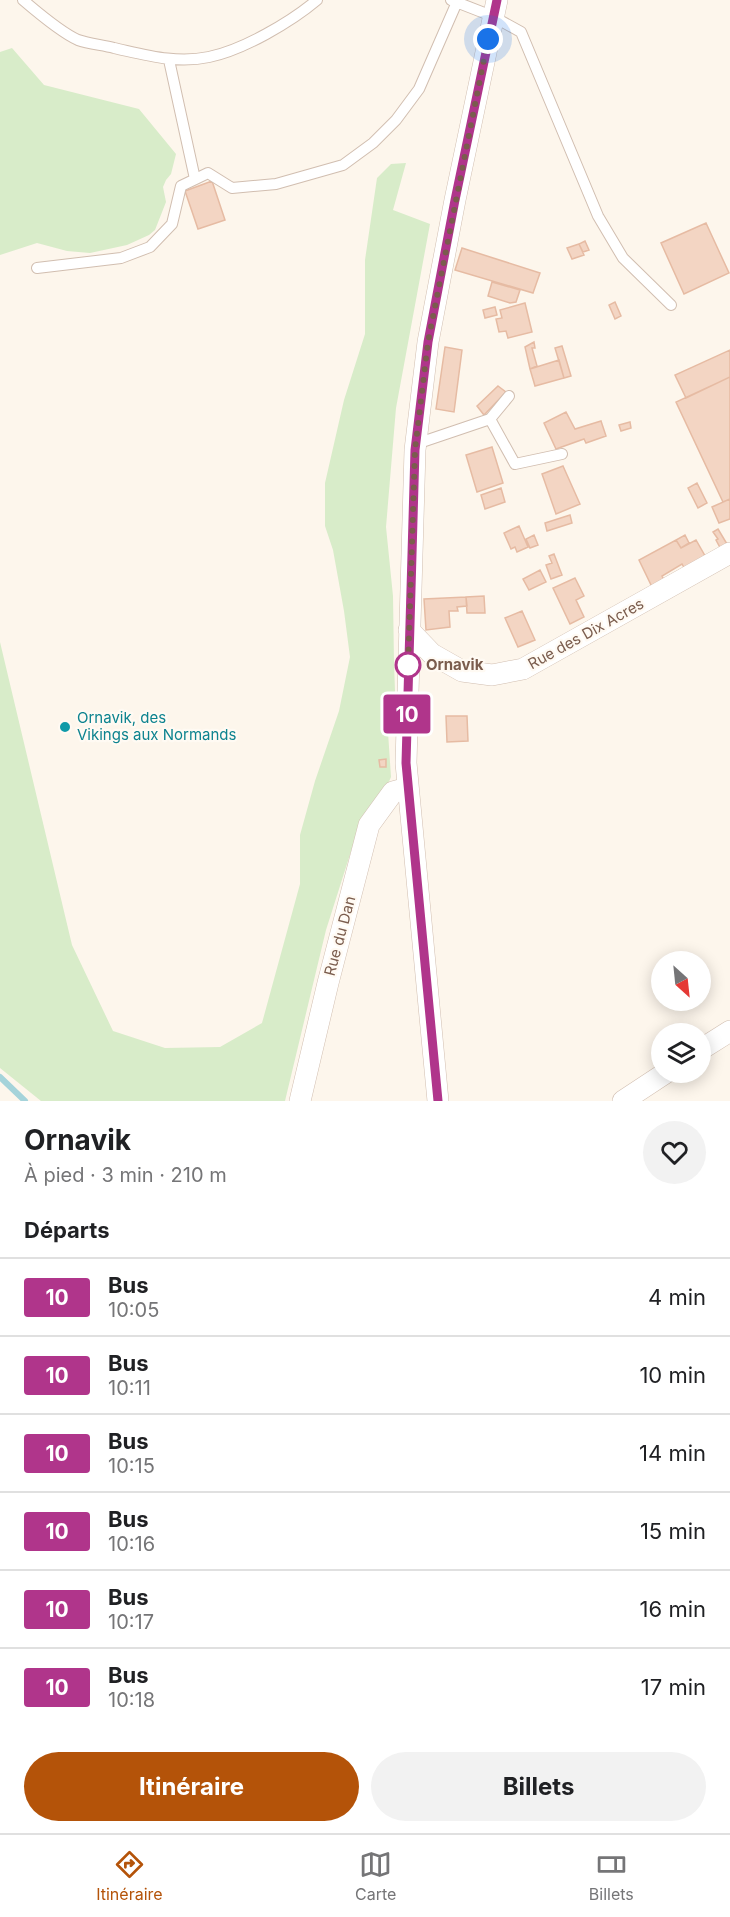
<!DOCTYPE html>
<html lang="fr">
<meta charset="utf-8">
<style>
:root{--surface:#fff;--page:#f2f2f2;--text:#202124;--muted:#757577;--line:#e0e0e0;--accent:#b45309}
body{margin:0;font-family:Inter,sans-serif;background:var(--page);color:var(--text);height:100vh;display:flex;flex-direction:column;font-size:22px;white-space:nowrap}
*{box-sizing:border-box;margin:0}
p{font-size:20px;color:var(--muted)}
.icon{flex:none;width:33px;height:33px;fill:none;stroke:currentColor;stroke-width:2;stroke-linecap:round;stroke-linejoin:round}
.map{position:relative;height:1101px;overflow:hidden}
.sheet{display:flex;flex-direction:column;background:var(--surface);flex:1}
.sheet>*{flex:none}
.badge{padding:0 12px;border-radius:4px;font-size:21px;line-height:39px}
.needle{width:39px;rotate:153deg}
.fabs{position:absolute;left:651px;top:951px;display:grid;gap:12px}
.fabs a{display:grid;place-items:center;width:60px;height:60px;border-radius:50%;background:var(--surface);box-shadow:0 3px 15px #0003;font-size:30px}
.you{position:absolute;width:30px;height:30px;margin:-15px;border:4px solid #fff;border-radius:50%;background:#1a73e8;box-shadow:0 0 0 9px #1a73e833}
.map>.badge{position:absolute;translate:-50% -50%;box-shadow:0 0 0 3px #fff}
h2{padding:0 24px;font-size:22px;line-height:54px}
.round{display:grid;place-items:center;flex:none;width:63px;height:63px;border-radius:32px;background:var(--page)}
.summary{display:flex;align-items:center;justify-content:space-between;height:102px;padding:0 24px}
h1{font-size:28px;font-weight:700;line-height:45px}
.action{display:flex;gap:12px;margin-top:auto;padding:12px 24px}
.action a{flex:1;height:69px;border-radius:36px;background:var(--accent);color:#fff;font-size:24px;font-weight:700;line-height:69px;text-align:center}
.action a+a{background:var(--page);color:var(--text)}
ul{padding:0;list-style:none}
li{display:flex;align-items:center;gap:18px;height:78px;padding:0 24px;border-top:2px solid var(--line)}
li div{flex:1}
li b{display:block;font-size:22px}
li em{font-style:normal}
li .badge{min-width:66px;font-weight:700;text-align:center}
.tabs{display:flex;justify-content:space-around;align-items:center;height:84px;border-top:2px solid var(--line);background:var(--surface);font-size:16px;color:var(--muted)}
.tabs a{display:grid;justify-items:center;gap:3px}
.tabs .active{color:var(--accent)}
.map>svg:first-child{display:block}
</style>
<div class="map">
<svg width="730" height="1101" viewBox="0 0 730 1101">
<rect width="100%" height="100%" fill="#fdf6ec"/>
<path fill="#d8ecc9" d="M 12,48 L 44,85 L 139,109 L 176,154 L 171,174 L 166,180 L 163,187 L 166,202 L 155,230 L 149,235 L 127,245 L 90,253 L 67,251 L 37,243 L 0,255 L 0,52 Z
M 406,163 L 393,210 L 430,224 L 396,408 L 386,527 L 393,596 L 394,663 L 395,691 L 387,717 L 391,777 L 387,786 L 368,808 L 360,823 L 326,930 L 285,1101 L 41,1101 L 0,1068 L 0,642 L 72,945 L 113,1031 L 165,1048 L 220,1047 L 262,1023 L 300,884 L 300,835 L 315,781 L 339,711 L 350,657 L 344,611 L 333,550 L 325,526 L 325,483 L 344,400 L 365,334 L 365,260 L 377,178 L 391,164 Z"/>
<g fill="none" stroke-linecap="round" stroke-linejoin="round">
<path stroke="#a5d3da" stroke-width="6" d="M 0,1077 L 25,1101"/>
</g>
<path fill="#f3d5c3" stroke="#e6bba3" stroke-width="1.5" d="M 212,181 L 225,220 L 198,229 L 185,191 Z
M 706,223 L 729,273 L 684,294 L 661,243 Z
M 585,241 L 589,250 L 583,252 L 579,244 Z
M 579,244 L 584,255 L 572,259 L 567,248 Z
M 462,248 L 540,273 L 533,293 L 455,270 Z
M 492,282 L 520,290 L 516,302 L 510,303 L 488,296 Z
M 615,302 L 621,316 L 615,319 L 609,305 Z
M 525,303 L 532,332 L 508,338 L 506,331 L 499,332 L 496,319 L 502,318 L 500,310 Z
M 495,307 L 497,315 L 485,318 L 483,310 Z
M 534,342 L 535,348 L 532,348 L 537,366 L 530,369 L 525,347 Z
M 562,346 L 571,376 L 564,378 L 555,348 Z
M 445,347 L 462,350 L 454,412 L 436,409 Z
M 730,350 L 730,377 L 686,398 L 675,375 Z
M 559,360 L 564,378 L 535,386 L 530,369 Z
M 730,377 L 730,499 L 723,502 L 676,402 Z
M 498,386 L 506,392 L 484,415 L 477,406 Z
M 566,412 L 575,429 L 601,421 L 606,436 L 586,443 L 584,439 L 556,449 L 544,423 Z
M 630,422 L 631,428 L 621,431 L 619,425 Z
M 492,447 L 503,483 L 477,492 L 466,455 Z
M 563,466 L 580,504 L 556,514 L 542,474 Z
M 697,483 L 707,503 L 698,508 L 688,488 Z
M 501,488 L 505,502 L 485,509 L 481,495 Z
M 730,499 L 730,519 L 719,523 L 712,507 Z
M 570,515 L 572,523 L 547,531 L 545,523 Z
M 519,526 L 528,547 L 517,552 L 515,547 L 511,549 L 504,533 Z
M 718,529 L 730,549 L 723,553 L 716,540 L 718,539 L 713,532 Z
M 534,535 L 538,545 L 530,548 L 526,539 Z
M 685,535 L 689,543 L 681,548 L 676,540 Z
M 676,540 L 681,548 L 696,540 L 708,561 L 687,573 L 682,564 L 662,576 L 664,580 L 652,587 L 639,560 Z
M 554,554 L 562,575 L 551,579 L 546,565 L 552,563 L 549,556 Z
M 540,570 L 546,582 L 529,590 L 523,579 Z
M 575,578 L 584,596 L 576,600 L 584,617 L 570,624 L 553,588 Z
M 484,596 L 485,613 L 467,613 L 466,597 Z
M 466,597 L 467,606 L 457,607 L 458,611 L 449,611 L 450,627 L 426,630 L 424,599 Z
M 522,611 L 535,640 L 518,647 L 505,618 Z
M 446,716 L 467,716 L 468,741 L 447,742 Z
M 386,759 L 386,767 L 380,767 L 379,760 Z"/>
<g fill="none" stroke-linecap="round" stroke-linejoin="round">
<defs>
<path id="lane" d="M 23,0 C 37,12 62,33 78,40 C 89,44 103,45 114,48 C 146,55 176,64 209,57 C 243,50 291,22 317,0
M 451,0 L 492,16 L 521,32 L 598,216 L 623,258 L 671,305
M 169,60 L 195,179
M 37,268 L 121,258 L 150,247 L 172,224 L 181,186 L 208,173 L 232,188 L 276,184 L 343,165 L 373,143 L 396,120 L 419,89 L 457,2
M 490,419 L 509,396
M 416,444 L 490,419 L 515,464 L 562,454"/>
<path id="street" d="M 409,630 L 432,654 L 462,671 L 492,675 L 523,669 L 730,553
M 700,1050 L 730,1031
M 300,1101 L 328,983 L 369,825 L 393,792 L 408,788
M 438,1101 L 406,763 L 415,450 L 428,342 L 455,200 L 497,0
M 623,1101 L 667,1072"/>
</defs>
<use href="#lane" stroke="#d1beb0" stroke-width="12"/>
<use href="#street" stroke="#d1beb0" stroke-width="22"/>
<use href="#lane" stroke="#fff" stroke-width="10"/>
<use href="#street" stroke="#fff" stroke-width="21"/>
</g>
<g fill="none" stroke-linecap="round" stroke-linejoin="round">
<defs>
<path id="line" d="M 438,1101 L 406,763 L 415,450 L 428,342 L 455,200 L 497,0"/>
</defs>
<use href="#line" stroke="#fff" stroke-width="14"/>
<use href="#line" stroke="#b0358b" stroke-width="9"/>
<path stroke="#7a5c4d" stroke-width="6" stroke-dasharray="0 10.8" d="M 408,665 L 408,668 L 415,450 L 428,342 L 488,39"/>
</g>
<circle fill="#fff" stroke="#b0358b" stroke-width="3" cx="408" cy="665" r="12"/>
<circle fill="#0f9aa8" stroke="#fffaf3" stroke-width="2" cx="65" cy="727" r="6"/>
<g text-anchor="middle" stroke-width="4.5" stroke-linejoin="round" paint-order="stroke">
<g font-size="15" fill="#7a5c4d" stroke="#fffaf3">
<text transform="translate(586 634) rotate(-29)" y="5">Rue des Dix Acres</text>
<text transform="translate(340 936) rotate(-75)" y="5">Rue du Dan</text>
</g>
<g font-size="15" font-weight="bold" fill="#7a5c4d" stroke="#fffaf3" text-anchor="start">
<text x="426" y="670">Ornavik</text>
</g>
<g font-size="15" fill="#0d838f" stroke="#fffaf3" text-anchor="start">
<text x="77" y="723">Ornavik, des<tspan x="77" dy="17">Vikings aux Normands</tspan></text>
</g>
</g>
</svg>
<div class="fabs">
<a><svg class="needle" viewBox="-14 -14 28 28"><path d="M0-13l5 13h-10z" fill="#e53935"/><path d="M0 13l5-13h-10z" fill="#757577"/></svg></a>
<a><svg class="icon" aria-label="layers" viewBox="0 0 24 24"><path d="M12 4l9 5-9 5-9-5zM3 14l9 5 9-5"/></svg></a>
</div>
<div class="you" style="left:488px;top:39px"></div>
<b class="badge" style="left:407px;top:714px;background:#b0358b;color:#fff">10</b>
</div>
<section class="sheet">
<div class="summary"><div><h1>Ornavik</h1><p>À pied · 3 min · 210 m</p></div><a class="round"><svg class="icon" aria-label="heart" viewBox="0 0 24 24"><path d="M12 20l-8-8c-3-5 5-10 8-4 3-6 11-1 8 4z"/></svg></a></div>
<h2>Départs</h2>
<ul>
<li><span class="badge" style="background:#b0358b;color:#fff">10</span><div><b>Bus</b><p>10:05</p></div><em>4 min</em></li>
<li><span class="badge" style="background:#b0358b;color:#fff">10</span><div><b>Bus</b><p>10:11</p></div><em>10 min</em></li>
<li><span class="badge" style="background:#b0358b;color:#fff">10</span><div><b>Bus</b><p>10:15</p></div><em>14 min</em></li>
<li><span class="badge" style="background:#b0358b;color:#fff">10</span><div><b>Bus</b><p>10:16</p></div><em>15 min</em></li>
<li><span class="badge" style="background:#b0358b;color:#fff">10</span><div><b>Bus</b><p>10:17</p></div><em>16 min</em></li>
<li><span class="badge" style="background:#b0358b;color:#fff">10</span><div><b>Bus</b><p>10:18</p></div><em>17 min</em></li>
</ul>
<div class="action"><a>Itinéraire</a><a>Billets</a></div>
</section>
<nav class="tabs">
<a class="active"><svg class="icon" aria-label="directions" viewBox="0 0 24 24"><path d="M12 3l9 9-9 9-9-9zM9 14v-3h6M13 9l2 2-2 2"/></svg>Itinéraire</a>
<a><svg class="icon" aria-label="map" viewBox="0 0 24 24"><path d="M3 6l6-2 6 2 6-2v14l-6 2-6-2-6 2zM9 4v14M15 6v14"/></svg>Carte</a>
<a><svg class="icon" aria-label="tickets" viewBox="0 0 24 24"><path d="M3 7h18v10H3zM15 7v10"/></svg>Billets</a>
</nav>
